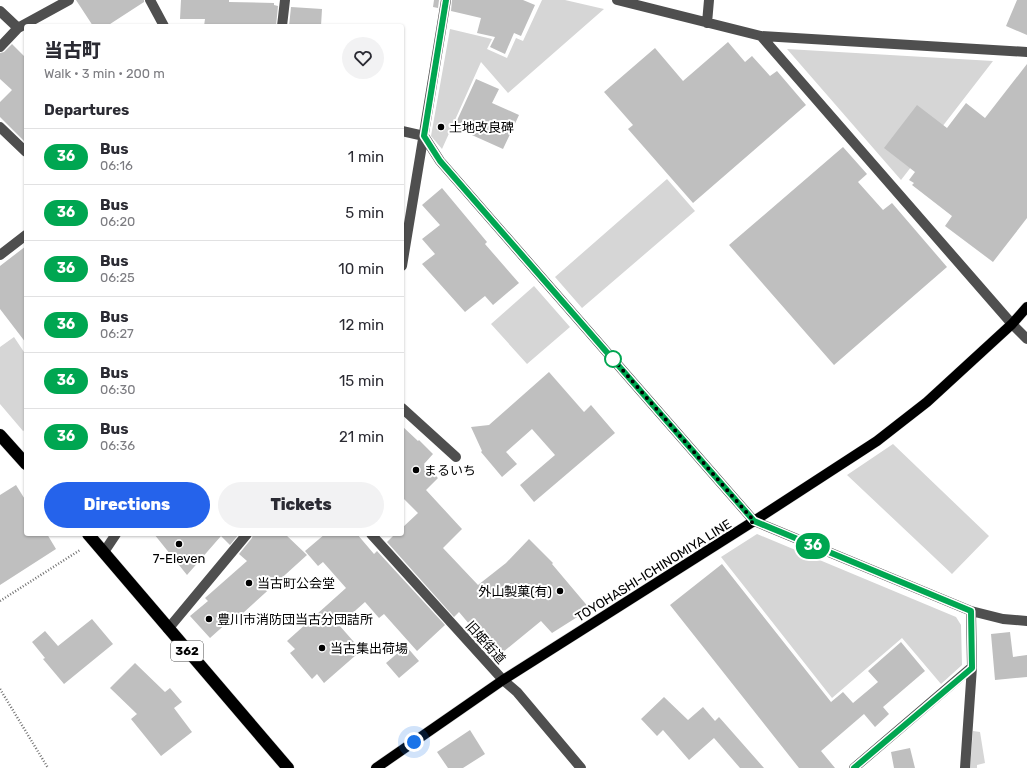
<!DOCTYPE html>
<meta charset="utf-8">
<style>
:root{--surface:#fff;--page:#f2f2f3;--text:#2b2b33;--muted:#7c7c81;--line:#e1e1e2;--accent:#2563eb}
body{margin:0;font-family:Rubik,"Noto Sans JP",sans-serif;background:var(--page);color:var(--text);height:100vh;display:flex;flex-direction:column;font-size:15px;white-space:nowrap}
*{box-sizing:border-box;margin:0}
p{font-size:13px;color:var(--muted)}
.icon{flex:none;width:22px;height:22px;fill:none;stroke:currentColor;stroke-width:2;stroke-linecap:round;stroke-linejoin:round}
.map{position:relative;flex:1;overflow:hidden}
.side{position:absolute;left:24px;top:24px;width:380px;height:512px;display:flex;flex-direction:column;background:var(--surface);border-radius:4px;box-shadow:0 1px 3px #0004}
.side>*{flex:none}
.badge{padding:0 8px;border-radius:13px;font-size:14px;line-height:26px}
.you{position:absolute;width:20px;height:20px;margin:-10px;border:3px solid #fff;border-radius:50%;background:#1a73e8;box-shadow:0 0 0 6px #1a73e833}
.map>.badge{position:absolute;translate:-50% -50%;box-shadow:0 0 0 2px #fff}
h2{padding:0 20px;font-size:15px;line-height:36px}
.round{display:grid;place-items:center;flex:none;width:42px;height:42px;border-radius:21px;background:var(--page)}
.summary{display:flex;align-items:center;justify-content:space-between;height:68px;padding:0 20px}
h1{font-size:19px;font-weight:800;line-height:30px}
.button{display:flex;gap:8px;margin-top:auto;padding:8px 20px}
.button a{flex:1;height:46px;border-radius:24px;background:var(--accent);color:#fff;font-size:16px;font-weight:800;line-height:46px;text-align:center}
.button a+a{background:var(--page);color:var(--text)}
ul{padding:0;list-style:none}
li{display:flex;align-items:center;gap:12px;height:56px;padding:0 20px;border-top:1px solid var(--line)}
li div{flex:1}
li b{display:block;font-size:15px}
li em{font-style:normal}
li .badge{min-width:44px;font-weight:700;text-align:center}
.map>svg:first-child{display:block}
</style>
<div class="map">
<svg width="1027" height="768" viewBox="0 0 1027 768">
<rect width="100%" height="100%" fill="#fff"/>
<path fill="#d6d6d6" d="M 542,0 L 565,0 L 604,9 L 508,93 L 481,62 L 442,149 L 431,136 L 450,29 L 492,39 L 487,49 L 507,58 L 516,38 L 523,41 Z
M 787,49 L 993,61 L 901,180 Z
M 667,179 L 695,211 L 582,308 L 555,277 Z
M 534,286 L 570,327 L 527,364 L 491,324 Z
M 14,337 L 26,355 L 26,429 L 23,431 L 0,404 L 0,347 Z
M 893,444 L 989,536 L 952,574 L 847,475 Z
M 757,534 L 956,617 L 961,625 L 962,665 L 941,684 L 902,638 L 832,698 L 721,557 Z
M 973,731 L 980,732 L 985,763 L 977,765 L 977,768 L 970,768 Z"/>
<path fill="#bfbfbf" d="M 76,0 L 144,0 L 144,2 L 107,26 L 93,26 Z
M 181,0 L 229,0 L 229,2 L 274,3 L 274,5 L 278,6 L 276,26 L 204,26 L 205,19 L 180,19 Z
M 434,0 L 439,0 L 438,8 L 433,7 Z
M 452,0 L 523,0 L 535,5 L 521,36 L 514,33 L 505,54 L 490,47 L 495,37 L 477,33 L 481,18 L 451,11 Z
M 1017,0 L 1027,0 L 1027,35 L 1006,26 Z
M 291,7 L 322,9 L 321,26 L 289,26 Z
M 728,42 L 745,62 L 752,56 L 770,76 L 777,71 L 806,105 L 693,203 L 628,129 L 633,125 L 604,92 L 655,48 L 683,81 Z
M 12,44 L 26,58 L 26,143 L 0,117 L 0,102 L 12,90 L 0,79 L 0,53 L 4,52 Z
M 1027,64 L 1027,218 L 993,262 L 945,226 L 952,216 L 912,185 L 914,183 L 909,180 L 915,172 L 884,148 L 917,105 L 947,128 L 966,103 L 985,118 Z
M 476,79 L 499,89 L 492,103 L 519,115 L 503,149 L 454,127 Z
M 843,147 L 867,174 L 858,182 L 883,210 L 892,203 L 947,267 L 834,365 L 729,245 Z
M 442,188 L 487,242 L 485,244 L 519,283 L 493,305 L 485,296 L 465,312 L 422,264 L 435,254 L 422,239 L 440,225 L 422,205 Z
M 26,246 L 26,343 L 0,309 L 0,266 Z
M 549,372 L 584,412 L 591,405 L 615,433 L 534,502 L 520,485 L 555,455 L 532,429 L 506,452 L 517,464 L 502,477 L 481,452 L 482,451 L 471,427 L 489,425 Z
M 402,426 L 418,441 L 419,440 L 433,454 L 424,464 L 438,478 L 426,490 L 462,529 L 443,548 L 478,585 L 506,563 L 529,539 L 553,563 L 552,564 L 590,609 L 552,633 L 541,621 L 497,657 L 459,612 L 454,617 L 387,542 L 395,534 L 402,534 L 402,528 L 418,513 L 402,497 Z
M 16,485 L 26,501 L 26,534 L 47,534 L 56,549 L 0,585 L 0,495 Z
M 154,534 L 239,534 L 230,545 L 221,536 L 187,575 Z
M 253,534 L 285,534 L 307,555 L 231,624 L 229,621 L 210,638 L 190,616 L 208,601 L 205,598 L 247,561 L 239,554 L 252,538 Z
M 325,534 L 357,534 L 374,554 L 377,551 L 445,625 L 417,651 L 384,614 L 379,618 L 365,602 L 339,625 L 354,642 L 349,646 L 356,655 L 324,683 L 317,674 L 312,679 L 290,653 L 295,649 L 287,641 L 346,588 L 323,562 L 318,566 L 305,551 Z
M 722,564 L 831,702 L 843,692 L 853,703 L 878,682 L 868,671 L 901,642 L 925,671 L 883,707 L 889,714 L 875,727 L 864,714 L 821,751 L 835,768 L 799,768 L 670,605 Z
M 92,619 L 113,644 L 64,684 L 43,659 L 45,658 L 32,642 L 45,631 L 58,646 Z
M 1010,632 L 1013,657 L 1027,655 L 1027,677 L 995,680 L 991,634 Z
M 406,646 L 419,661 L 399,678 L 386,663 Z
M 135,663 L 165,692 L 170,688 L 182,702 L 174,708 L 192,732 L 161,756 L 131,719 L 137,714 L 110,688 Z
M 664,697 L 688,720 L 703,707 L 715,721 L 719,717 L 764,768 L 740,768 L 714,738 L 689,760 L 663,730 L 657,736 L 641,719 Z
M 470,730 L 485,754 L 463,768 L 448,768 L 437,752 Z
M 910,748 L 915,768 L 894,768 L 891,752 Z"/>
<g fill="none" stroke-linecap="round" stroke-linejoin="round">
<defs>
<path id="major" d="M 376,768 L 503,680 L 754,521 L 877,441 L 927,402 L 1012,324 L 1027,307"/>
<path id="highway" d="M 0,435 L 26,464
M 88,534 L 288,768"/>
</defs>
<use href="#major" stroke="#dbdbdb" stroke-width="11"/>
<use href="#highway" stroke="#dbdbdb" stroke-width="13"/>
<path stroke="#717171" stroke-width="2.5" stroke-dasharray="1 2" stroke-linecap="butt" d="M 0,601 L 80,550
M 0,689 L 48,768"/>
<path stroke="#4f4f4f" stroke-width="10" d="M 150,0 L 164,26
M 617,0 L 761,36 L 1027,52
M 0,11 L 18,28
M 707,23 L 709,0
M 282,26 L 285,0
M 761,36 L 1012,324 L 1027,339
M 0,47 L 18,28 L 69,0
M 0,127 L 26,152
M 402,131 L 424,136 L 440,161 L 754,521 L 971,611 L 1003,619 L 1027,621
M 0,255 L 26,235
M 402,266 L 446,0
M 402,408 L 456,457
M 371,534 L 503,680 L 517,692 L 581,768
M 104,552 L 116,534
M 168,629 L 247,534
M 854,768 L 972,667
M 965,768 L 972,667 L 971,611"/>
<use href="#major" stroke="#000" stroke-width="10"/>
<use href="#highway" stroke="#000" stroke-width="12"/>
</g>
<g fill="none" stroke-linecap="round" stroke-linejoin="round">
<defs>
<path id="line" d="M 446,0 L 424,136 L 440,161 L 754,521 L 971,611 L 972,668 L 854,768"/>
</defs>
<use href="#line" stroke="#fff" stroke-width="9"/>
<use href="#line" stroke="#00a651" stroke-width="6"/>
<path stroke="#000" stroke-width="4" stroke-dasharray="0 7.2" d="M 414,742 L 503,680 L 754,521 L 613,359"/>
</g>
<g fill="#000" stroke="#fff" stroke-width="1.5">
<circle cx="441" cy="127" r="4"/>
<circle cx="416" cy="470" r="4"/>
<circle cx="179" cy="544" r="4"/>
<circle cx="249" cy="583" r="4"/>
<circle cx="560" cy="591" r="4"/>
<circle cx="209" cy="619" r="4"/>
<circle cx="322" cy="648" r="4"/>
</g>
<circle fill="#fff" stroke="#00a651" stroke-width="2" cx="613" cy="359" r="8"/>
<g text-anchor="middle" stroke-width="4" stroke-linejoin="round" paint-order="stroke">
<rect fill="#fff" stroke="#4c4c4c" stroke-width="1" x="171" y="641" width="32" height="20" rx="3"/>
<g font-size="12" font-weight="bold" fill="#000">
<text x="187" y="655">362</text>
</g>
<g font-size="13" fill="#000" stroke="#fff" text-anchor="start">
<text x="449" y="132">土地改良碑</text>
<text x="424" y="475">まるいち</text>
<text x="179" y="563" text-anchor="middle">7-Eleven</text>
<text x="257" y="588">当古町公会堂</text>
<text x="552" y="596" text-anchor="end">外山製菓(有)</text>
<text x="217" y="624">豊川市消防団当古分団詰所</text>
<text x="330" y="653">当古集出荷場</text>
</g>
<g font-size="13" fill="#000" stroke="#fff">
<text transform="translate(653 570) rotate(-32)" y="5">TOYOHASHI-ICHINOMIYA LINE</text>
<text transform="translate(486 642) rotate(48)" y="5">旧姫街道</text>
</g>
</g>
</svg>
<div class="you" style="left:414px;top:742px"></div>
<b class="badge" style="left:813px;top:546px;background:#00a651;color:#fff">36</b>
<section class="side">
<div class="summary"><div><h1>当古町</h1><p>Walk · 3 min · 200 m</p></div><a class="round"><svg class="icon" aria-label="heart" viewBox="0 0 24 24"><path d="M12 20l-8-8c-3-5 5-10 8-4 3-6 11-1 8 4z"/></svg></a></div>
<h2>Departures</h2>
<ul>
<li><span class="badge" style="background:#00a651;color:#fff">36</span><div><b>Bus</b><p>06:16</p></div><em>1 min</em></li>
<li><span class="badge" style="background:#00a651;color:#fff">36</span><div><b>Bus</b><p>06:20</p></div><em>5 min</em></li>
<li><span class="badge" style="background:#00a651;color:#fff">36</span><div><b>Bus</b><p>06:25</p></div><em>10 min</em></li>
<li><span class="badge" style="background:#00a651;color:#fff">36</span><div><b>Bus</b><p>06:27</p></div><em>12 min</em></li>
<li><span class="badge" style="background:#00a651;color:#fff">36</span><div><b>Bus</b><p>06:30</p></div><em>15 min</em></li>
<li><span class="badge" style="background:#00a651;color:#fff">36</span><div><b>Bus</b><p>06:36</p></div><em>21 min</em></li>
</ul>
<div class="button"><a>Directions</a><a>Tickets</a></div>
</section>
</div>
